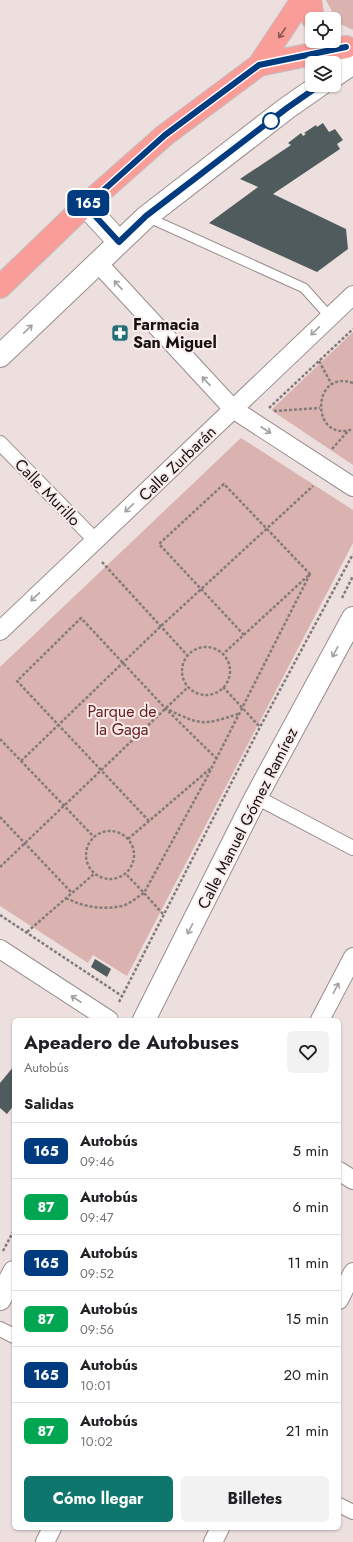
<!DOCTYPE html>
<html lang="es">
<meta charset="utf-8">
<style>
:root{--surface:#fff;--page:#f2f2f2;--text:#202124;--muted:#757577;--line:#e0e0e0;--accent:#0f766e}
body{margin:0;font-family:Jost,sans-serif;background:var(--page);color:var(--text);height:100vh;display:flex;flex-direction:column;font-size:15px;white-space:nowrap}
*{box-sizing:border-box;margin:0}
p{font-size:13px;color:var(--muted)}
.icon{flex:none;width:22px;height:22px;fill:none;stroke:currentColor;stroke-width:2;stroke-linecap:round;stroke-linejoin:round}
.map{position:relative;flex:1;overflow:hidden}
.drawer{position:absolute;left:12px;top:1018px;width:329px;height:512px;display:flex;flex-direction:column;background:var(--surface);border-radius:6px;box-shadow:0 1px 3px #0004}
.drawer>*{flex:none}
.badge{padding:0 8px;border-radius:6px;font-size:14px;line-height:26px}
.tools{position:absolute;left:305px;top:12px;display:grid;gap:8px}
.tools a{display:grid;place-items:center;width:36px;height:36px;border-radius:6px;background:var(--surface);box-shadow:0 1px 3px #0004;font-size:20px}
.map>.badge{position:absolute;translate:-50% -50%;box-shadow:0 0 0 2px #fff}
h2{padding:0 12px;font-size:15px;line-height:36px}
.round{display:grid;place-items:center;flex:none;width:42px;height:42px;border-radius:6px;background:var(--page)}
.summary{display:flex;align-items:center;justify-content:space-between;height:68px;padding:0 12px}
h1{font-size:19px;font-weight:700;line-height:30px}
.action{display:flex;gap:8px;margin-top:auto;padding:8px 12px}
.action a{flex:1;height:46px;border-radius:6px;background:var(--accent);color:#fff;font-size:16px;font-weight:700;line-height:46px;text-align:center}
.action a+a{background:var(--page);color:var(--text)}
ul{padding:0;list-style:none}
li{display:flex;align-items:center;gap:12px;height:56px;padding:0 12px;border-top:1px solid var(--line)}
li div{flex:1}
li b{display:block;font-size:15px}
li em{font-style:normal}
li .badge{min-width:44px;font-weight:700;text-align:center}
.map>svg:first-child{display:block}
</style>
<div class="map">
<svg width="353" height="1542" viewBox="0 0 353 1542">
<rect width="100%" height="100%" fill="#ecdfde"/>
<path fill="#dab3b0" d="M 326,0 L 353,0 L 353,30 L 338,23 Z
M 353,332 L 353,465 L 271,410 Z
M 241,438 L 353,510 L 353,543 L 127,976 L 93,955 L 88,963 L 0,906 L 0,667 Z"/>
<path fill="#505b5d" d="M 323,123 L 329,132 L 335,129 L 343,140 L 337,144 L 340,149 L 273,194 L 346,229 L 348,249 L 317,272 L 209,223 L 258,187 L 240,179 L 291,145 L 288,143 L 301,133 L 303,136 L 306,134 L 304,133 L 316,125 L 317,127 Z
M 95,959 L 111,969 L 107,977 L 91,967 Z
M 14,1066 L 14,1105 L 7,1114 L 0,1108 L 0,1083 Z"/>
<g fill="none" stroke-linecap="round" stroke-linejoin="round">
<defs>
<path id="service" d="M 147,217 L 304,288 L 330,317"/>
<path id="pedestrian" d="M 0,443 L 95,540
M 256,797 L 353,848
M 0,1329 L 14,1336
M 339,1505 L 353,1512"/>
<path id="minor" d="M 97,262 L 233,409 L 353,487
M 0,631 L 353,295
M 0,949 L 109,1020
M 320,1020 L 353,957
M 339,1171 L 353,1180
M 339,1300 L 353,1272
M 45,1542 L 52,1528
M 213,1542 L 220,1528"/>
<path id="tertiary" d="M 334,76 L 353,63
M 86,206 L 119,242
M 0,356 L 146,217 L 287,108 L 320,85
M 144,1020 L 256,797 L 353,618
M 0,1299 L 14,1272"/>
<path id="trunk" d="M 310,0 L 313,19
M 259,65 L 346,47
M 0,287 L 79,211 L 165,135 L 259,65 L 302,0"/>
</defs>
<use href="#service" stroke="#9a8e8d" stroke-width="11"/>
<use href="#pedestrian" stroke="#9a8e8d" stroke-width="16"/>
<use href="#minor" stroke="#9a8e8d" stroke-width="20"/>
<use href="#tertiary" stroke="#9a8e8d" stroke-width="24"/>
<use href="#trunk" stroke="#c2c1c1" stroke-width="24"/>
<path stroke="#837b7a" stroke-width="2.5" stroke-dasharray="3 2" stroke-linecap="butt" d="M 319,361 L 332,385
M 353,383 C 311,368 310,444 353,429
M 269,408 L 353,329
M 274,411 L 320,408
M 332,449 L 348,431
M 102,562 L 187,655
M 342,598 L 353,576
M 244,635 L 159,544 L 224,484 L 310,574
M182 671a24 24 0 1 1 48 0a24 24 0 1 1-48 0Z
M 223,687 L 260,727
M 169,710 C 202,726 204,725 238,714
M 0,739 L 94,837
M 21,761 L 160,627 L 313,486
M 0,817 L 72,893
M 149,821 L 17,681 L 81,618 L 166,709 L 216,758
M86 855a24 24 0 1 1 48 0a24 24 0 1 1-48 0Z
M 128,839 L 211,768
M 0,867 L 188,687
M 66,898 C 83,907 103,910 122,906 C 130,904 137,897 144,893 L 126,874
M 163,914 L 144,893 L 205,781 L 310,574 L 223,654
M 0,915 L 122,996
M 27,932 L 94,874
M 119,1002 L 260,727 L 353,554
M 3,1251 L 14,1230"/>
<use href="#service" stroke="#fff" stroke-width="9"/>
<use href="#pedestrian" stroke="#fff" stroke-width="14"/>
<use href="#minor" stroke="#fff" stroke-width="18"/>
<use href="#tertiary" stroke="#fff" stroke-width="22"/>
<use href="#trunk" stroke="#fa9c98" stroke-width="22"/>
</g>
<defs><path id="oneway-shaft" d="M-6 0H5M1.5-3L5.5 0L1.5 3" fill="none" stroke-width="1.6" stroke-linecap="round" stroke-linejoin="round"/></defs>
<use stroke="#885754" href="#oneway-shaft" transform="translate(282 33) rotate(124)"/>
<g stroke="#a2a0a0">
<use href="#oneway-shaft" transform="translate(118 285) rotate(-133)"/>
<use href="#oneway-shaft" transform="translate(28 329) rotate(-44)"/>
<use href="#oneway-shaft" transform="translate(315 331) rotate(136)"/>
<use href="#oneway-shaft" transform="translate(206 381) rotate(-133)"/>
<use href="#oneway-shaft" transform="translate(266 430) rotate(33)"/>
<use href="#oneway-shaft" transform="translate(129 508) rotate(136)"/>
<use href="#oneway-shaft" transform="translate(35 597) rotate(137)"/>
<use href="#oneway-shaft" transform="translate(335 652) rotate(118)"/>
<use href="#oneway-shaft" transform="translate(190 929) rotate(117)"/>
<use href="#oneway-shaft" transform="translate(336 988) rotate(-62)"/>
<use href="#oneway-shaft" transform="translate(76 999) rotate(-147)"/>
</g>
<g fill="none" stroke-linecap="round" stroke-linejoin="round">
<defs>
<path id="line" d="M 320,85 L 287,108 L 146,216 L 119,242 L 86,206 L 165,135 L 259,65 L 346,47"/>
</defs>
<use href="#line" stroke="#fff" stroke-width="9"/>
<use href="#line" stroke="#003b80" stroke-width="6"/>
</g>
<defs>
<symbol id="pharmacy-square" viewBox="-11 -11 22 22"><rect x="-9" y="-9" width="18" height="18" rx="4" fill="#256d79" stroke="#faeceb"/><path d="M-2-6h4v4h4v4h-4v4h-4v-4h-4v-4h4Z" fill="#fff"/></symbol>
</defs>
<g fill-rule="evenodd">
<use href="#pharmacy-square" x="110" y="323" width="20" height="20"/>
</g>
<circle fill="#fff" stroke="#003b80" stroke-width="2" cx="271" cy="121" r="8"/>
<g text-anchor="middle" stroke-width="4" stroke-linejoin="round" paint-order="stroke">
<g font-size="16" font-weight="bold" fill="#161211" stroke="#faeceb" text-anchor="start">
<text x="133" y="330">Farmacia<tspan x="133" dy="18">San Miguel</tspan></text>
</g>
<g font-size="16" fill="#161211" stroke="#faeceb">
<text transform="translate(177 463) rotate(-44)" y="6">Calle Zurbarán</text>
<text transform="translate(48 492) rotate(46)" y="6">Calle Murillo</text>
<text transform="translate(247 818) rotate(-63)" y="6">Calle Manuel Gómez Ramírez</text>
</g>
<g font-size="16" fill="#652120" stroke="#faeceb">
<text x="122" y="717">Parque de<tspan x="122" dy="18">la Gaga</tspan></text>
</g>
</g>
</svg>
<div class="tools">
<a><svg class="icon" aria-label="locate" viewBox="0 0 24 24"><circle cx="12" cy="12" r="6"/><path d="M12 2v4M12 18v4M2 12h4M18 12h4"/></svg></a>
<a><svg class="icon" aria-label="layers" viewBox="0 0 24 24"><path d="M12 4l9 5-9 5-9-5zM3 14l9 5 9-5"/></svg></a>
</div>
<b class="badge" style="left:88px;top:203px;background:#003b80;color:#fff">165</b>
<section class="drawer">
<div class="summary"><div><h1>Apeadero de Autobuses</h1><p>Autobús</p></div><a class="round"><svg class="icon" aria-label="heart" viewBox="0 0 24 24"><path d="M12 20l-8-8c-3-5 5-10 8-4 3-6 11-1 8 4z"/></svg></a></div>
<h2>Salidas</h2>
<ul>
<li><span class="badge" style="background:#003b80;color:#fff">165</span><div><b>Autobús</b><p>09:46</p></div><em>5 min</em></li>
<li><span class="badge" style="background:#00a651;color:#fff">87</span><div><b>Autobús</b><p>09:47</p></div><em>6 min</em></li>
<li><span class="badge" style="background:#003b80;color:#fff">165</span><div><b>Autobús</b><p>09:52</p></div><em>11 min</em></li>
<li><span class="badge" style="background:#00a651;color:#fff">87</span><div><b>Autobús</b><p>09:56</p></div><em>15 min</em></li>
<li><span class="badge" style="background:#003b80;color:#fff">165</span><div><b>Autobús</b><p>10:01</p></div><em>20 min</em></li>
<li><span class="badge" style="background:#00a651;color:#fff">87</span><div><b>Autobús</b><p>10:02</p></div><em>21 min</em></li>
</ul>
<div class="action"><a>Cómo llegar</a><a>Billetes</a></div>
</section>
</div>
